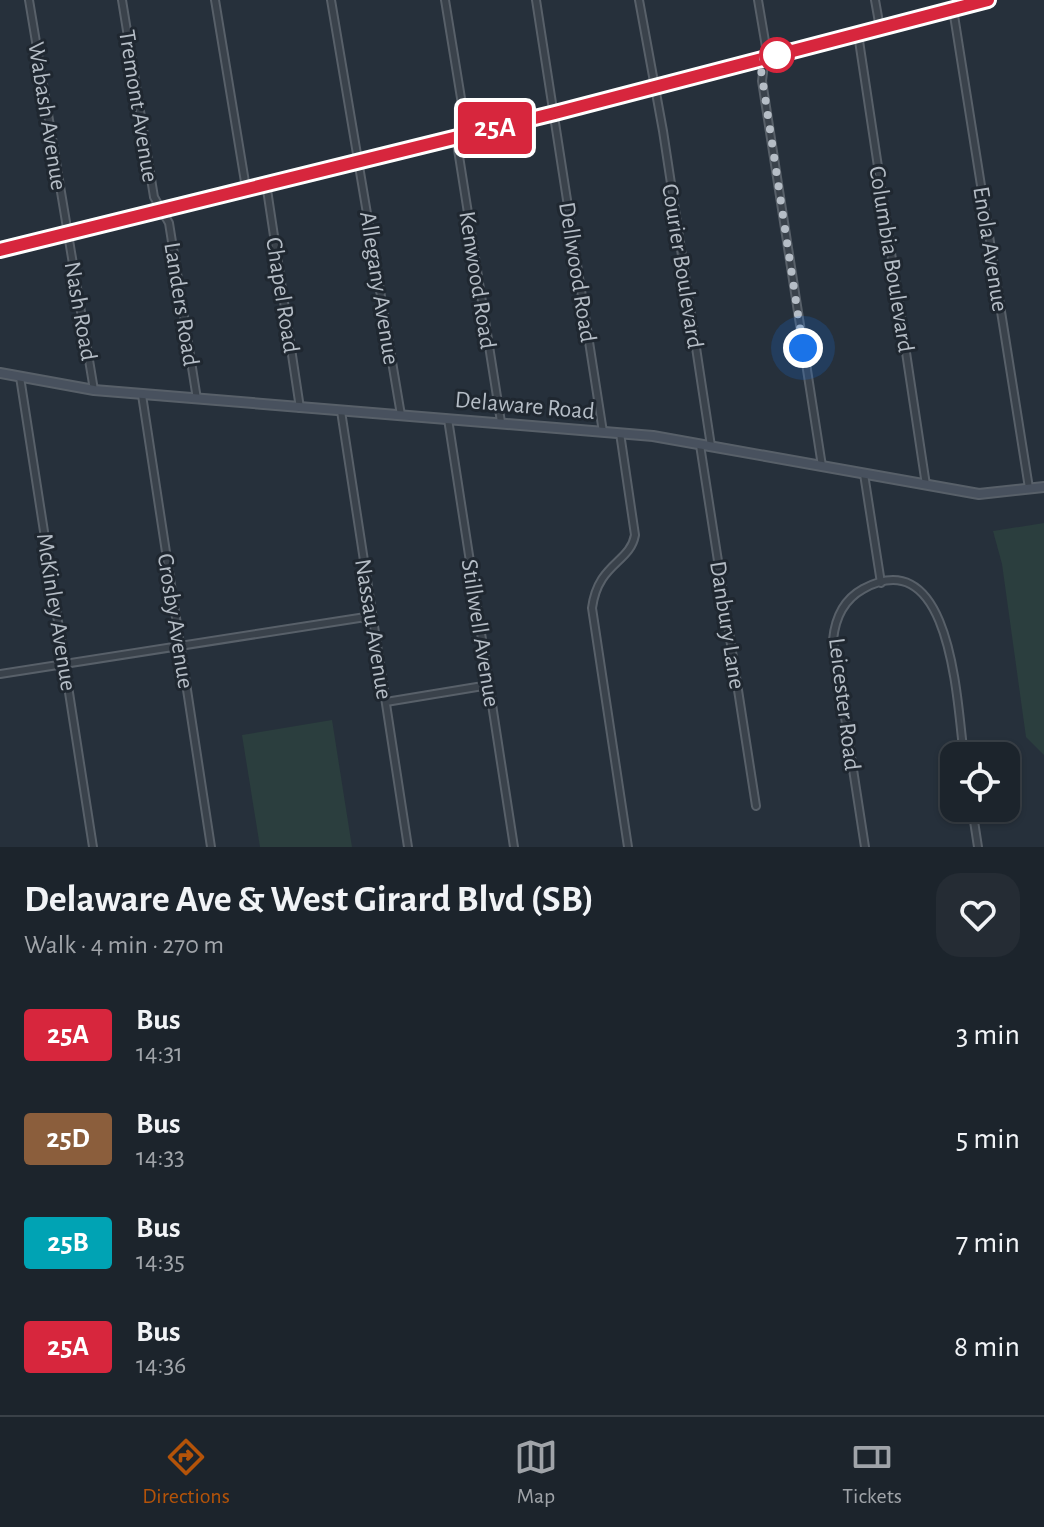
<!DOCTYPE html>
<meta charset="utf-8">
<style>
:root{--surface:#1c242c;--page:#252c34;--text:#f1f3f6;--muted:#a0a4a9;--line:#3a4148;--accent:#b45309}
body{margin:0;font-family:"Alegreya Sans",sans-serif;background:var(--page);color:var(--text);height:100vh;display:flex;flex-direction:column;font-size:30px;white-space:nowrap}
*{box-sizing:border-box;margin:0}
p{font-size:26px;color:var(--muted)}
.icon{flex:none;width:44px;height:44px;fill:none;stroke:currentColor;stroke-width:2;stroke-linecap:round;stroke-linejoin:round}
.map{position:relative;height:847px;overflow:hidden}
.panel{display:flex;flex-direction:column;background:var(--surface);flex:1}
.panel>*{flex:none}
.badge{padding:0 16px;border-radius:6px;font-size:28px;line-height:52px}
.controls{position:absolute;left:940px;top:742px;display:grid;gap:16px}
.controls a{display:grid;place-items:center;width:80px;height:80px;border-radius:16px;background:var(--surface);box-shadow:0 2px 6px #0004,0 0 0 2px var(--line);font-size:40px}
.you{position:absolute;width:40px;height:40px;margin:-20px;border:6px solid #fff;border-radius:50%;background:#1a73e8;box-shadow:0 0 0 12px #1a73e833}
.map>.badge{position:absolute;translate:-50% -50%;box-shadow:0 0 0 4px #fff}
.round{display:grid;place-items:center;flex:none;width:84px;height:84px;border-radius:24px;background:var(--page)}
.summary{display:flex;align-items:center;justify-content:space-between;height:136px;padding:0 24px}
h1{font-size:38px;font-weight:700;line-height:60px}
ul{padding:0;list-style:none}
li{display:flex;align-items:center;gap:24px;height:104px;padding:0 24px}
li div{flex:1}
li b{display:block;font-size:30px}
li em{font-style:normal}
li .badge{min-width:88px;font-weight:700;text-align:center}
.tab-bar{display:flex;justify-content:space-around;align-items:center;height:112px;border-top:2px solid var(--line);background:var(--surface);font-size:22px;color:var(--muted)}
.tab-bar a{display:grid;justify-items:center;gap:4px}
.tab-bar .selected{color:var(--accent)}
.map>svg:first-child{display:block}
</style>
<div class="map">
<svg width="1044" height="847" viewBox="0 0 1044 847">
<rect width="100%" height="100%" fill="#26303b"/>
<path fill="#2b3e3e" d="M 1044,523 L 1044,755 L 1026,737 L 1002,564 L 993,531 Z
M 332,720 L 352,847 L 260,847 L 242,735 Z"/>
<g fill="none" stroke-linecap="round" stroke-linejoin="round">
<defs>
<path id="street" d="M 29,0 L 94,390
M 122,0 L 154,197 L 169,223 L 197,399
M 215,0 L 246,188
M 331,0 L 401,415
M 445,0 L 467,135
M 536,0 L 603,432
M 639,0 L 663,131 L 711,446
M 758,0 L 766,47 L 762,81 L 822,466
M 875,0 L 880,28
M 953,9 L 1029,488
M 858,34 L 926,485
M 456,137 L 501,422
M 266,183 L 300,408
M 20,377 L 93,847
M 142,395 L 211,847
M 341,411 L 408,847
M 448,419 L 514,847
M 620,433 L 635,535 C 630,563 598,563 592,608 L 628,847
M 700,445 L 756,806
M 864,474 L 881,583
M 0,674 L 372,616
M 386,702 L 489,685
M 972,808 L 978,847
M 865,847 L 833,640 C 835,619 843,600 863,589 C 953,540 957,707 964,756"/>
<path id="secondary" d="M 0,373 L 94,390 L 653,436 L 979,494 L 1044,487"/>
<path id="primary" d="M 0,250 L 555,113 L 988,0"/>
</defs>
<use href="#street" stroke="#586069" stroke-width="10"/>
<use href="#secondary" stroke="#586069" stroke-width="12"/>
<use href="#primary" stroke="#434b54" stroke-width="13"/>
<use href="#street" stroke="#3a424b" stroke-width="6"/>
<use href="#secondary" stroke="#48515e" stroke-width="8"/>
<use href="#primary" stroke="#58616b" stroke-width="9"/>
</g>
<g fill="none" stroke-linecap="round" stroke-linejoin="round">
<defs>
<path id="line" d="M 0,250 L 555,113 L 988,0"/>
</defs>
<use href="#line" stroke="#fff" stroke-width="18"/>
<use href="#line" stroke="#d7263d" stroke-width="12"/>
<path stroke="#b5bdc6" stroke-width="8" stroke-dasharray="0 14.4" d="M 777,55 L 763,58 L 761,70 L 803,348"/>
</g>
<circle fill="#fff" stroke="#d7263d" stroke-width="4" cx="777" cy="55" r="16"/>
<g text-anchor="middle" stroke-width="6" stroke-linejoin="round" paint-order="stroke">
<g font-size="24" fill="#b5bdc6" stroke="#1f2730">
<text transform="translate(139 106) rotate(81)" y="8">Tremont Avenue</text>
<text transform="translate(48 116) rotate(81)" y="8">Wabash Avenue</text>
<text transform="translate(991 249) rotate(81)" y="8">Enola Avenue</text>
<text transform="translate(892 259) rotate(81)" y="8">Columbia Boulevard</text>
<text transform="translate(683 266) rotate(81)" y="8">Courier Boulevard</text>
<text transform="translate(578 272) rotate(81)" y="8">Dellwood Road</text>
<text transform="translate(478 280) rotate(81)" y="8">Kenwood Road</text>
<text transform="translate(380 288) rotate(81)" y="8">Allegany Avenue</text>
<text transform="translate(283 295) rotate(81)" y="8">Chapel Road</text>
<text transform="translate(182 304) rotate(81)" y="8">Landers Road</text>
<text transform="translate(81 311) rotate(80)" y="8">Nash Road</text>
<text transform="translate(525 405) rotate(5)" y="8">Delaware Road</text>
<text transform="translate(57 612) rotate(81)" y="8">McKinley Avenue</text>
<text transform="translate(176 621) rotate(81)" y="8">Crosby Avenue</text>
<text transform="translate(728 625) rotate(81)" y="8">Danbury Lane</text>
<text transform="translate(374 629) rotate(81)" y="8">Nassau Avenue</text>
<text transform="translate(481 633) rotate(81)" y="8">Stillwell Avenue</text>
<text transform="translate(845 704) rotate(83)" y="8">Leicester Road</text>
</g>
</g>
</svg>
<div class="controls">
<a><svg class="icon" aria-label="locate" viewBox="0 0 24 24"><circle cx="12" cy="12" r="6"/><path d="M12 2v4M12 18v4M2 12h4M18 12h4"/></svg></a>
</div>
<div class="you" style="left:803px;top:348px"></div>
<b class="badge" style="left:495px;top:128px;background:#d7263d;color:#fff">25A</b>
</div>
<section class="panel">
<div class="summary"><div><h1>Delaware Ave &amp; West Girard Blvd (SB)</h1><p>Walk · 4 min · 270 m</p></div><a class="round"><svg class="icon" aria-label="heart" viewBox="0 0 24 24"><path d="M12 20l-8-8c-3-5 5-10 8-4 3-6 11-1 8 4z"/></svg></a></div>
<ul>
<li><span class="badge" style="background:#d7263d;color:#fff">25A</span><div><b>Bus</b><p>14:31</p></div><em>3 min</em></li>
<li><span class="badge" style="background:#8b5e3c;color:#fff">25D</span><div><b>Bus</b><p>14:33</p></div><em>5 min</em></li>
<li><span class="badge" style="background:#00a3b4;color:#fff">25B</span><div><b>Bus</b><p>14:35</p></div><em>7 min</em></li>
<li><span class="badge" style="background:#d7263d;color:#fff">25A</span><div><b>Bus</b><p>14:36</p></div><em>8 min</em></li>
</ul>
</section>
<nav class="tab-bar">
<a class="selected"><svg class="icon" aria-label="directions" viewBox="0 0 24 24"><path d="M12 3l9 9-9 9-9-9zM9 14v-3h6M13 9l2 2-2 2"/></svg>Directions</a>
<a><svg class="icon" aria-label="map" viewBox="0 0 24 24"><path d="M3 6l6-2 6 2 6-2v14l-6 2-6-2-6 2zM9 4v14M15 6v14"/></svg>Map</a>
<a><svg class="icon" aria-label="tickets" viewBox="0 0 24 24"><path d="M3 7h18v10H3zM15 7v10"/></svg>Tickets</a>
</nav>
